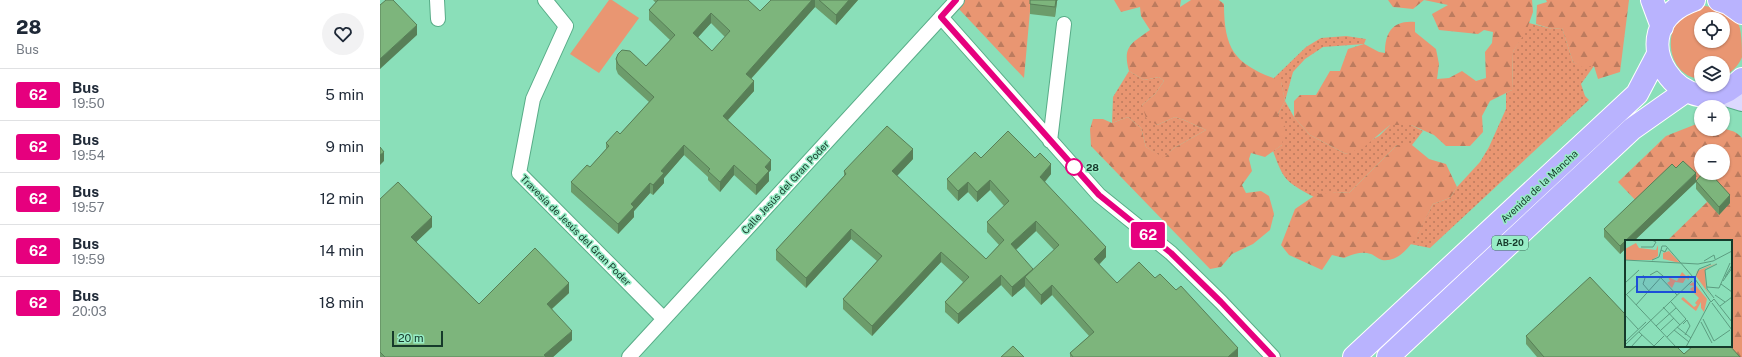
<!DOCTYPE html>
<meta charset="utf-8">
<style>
:root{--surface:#fff;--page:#f2f2f3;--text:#1f2937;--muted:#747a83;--line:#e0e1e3}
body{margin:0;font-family:"Public Sans",sans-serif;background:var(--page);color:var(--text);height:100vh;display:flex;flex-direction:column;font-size:15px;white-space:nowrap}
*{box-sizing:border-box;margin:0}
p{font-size:13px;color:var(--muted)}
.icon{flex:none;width:22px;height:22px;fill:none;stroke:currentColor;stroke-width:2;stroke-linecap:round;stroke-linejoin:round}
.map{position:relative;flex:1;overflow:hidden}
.side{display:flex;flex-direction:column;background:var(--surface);width:380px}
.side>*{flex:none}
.badge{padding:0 8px;border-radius:3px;font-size:14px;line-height:26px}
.controls{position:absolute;left:1314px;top:12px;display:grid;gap:8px}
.controls a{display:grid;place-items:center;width:36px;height:36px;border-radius:50%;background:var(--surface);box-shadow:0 1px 3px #0004;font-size:20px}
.scale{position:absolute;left:12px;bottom:10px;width:51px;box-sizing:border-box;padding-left:4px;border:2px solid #163a2b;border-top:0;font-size:11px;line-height:14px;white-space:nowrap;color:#163a2b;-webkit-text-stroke:3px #97edc6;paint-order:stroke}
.map>.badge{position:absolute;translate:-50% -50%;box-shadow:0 0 0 2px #fff}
.round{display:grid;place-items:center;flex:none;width:42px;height:42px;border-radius:21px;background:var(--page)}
.head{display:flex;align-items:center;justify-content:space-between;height:68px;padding:0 16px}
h1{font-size:19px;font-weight:800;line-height:30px}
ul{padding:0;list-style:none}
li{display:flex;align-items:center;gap:12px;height:52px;padding:0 16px;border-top:1px solid var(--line)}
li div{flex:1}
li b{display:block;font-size:15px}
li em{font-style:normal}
li .badge{min-width:44px;font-weight:700;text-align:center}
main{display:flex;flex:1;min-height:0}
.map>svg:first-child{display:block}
</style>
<main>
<section class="side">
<div class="head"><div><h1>28</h1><p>Bus</p></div><a class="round"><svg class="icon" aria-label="heart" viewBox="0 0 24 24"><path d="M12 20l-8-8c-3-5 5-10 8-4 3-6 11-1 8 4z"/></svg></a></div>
<ul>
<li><span class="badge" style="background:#e6007e;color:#fff">62</span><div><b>Bus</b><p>19:50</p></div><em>5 min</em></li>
<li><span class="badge" style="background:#e6007e;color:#fff">62</span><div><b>Bus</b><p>19:54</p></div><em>9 min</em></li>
<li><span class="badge" style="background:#e6007e;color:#fff">62</span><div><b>Bus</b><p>19:57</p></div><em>12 min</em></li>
<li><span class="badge" style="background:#e6007e;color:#fff">62</span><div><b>Bus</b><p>19:59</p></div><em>14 min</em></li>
<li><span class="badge" style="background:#e6007e;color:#fff">62</span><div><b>Bus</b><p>20:03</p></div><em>18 min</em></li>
</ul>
</section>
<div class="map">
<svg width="1362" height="357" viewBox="0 0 1362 357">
<defs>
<pattern id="grass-dots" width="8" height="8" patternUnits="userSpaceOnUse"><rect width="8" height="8" fill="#e99672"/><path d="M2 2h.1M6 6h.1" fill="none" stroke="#bc7b5e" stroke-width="1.8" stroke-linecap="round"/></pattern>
<pattern id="forest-firs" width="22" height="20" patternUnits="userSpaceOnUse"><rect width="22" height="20" fill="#e99672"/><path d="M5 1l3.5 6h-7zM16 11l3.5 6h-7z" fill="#bc7b5e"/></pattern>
</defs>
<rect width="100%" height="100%" fill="#8adfb9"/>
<path fill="url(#grass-dots)" d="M 1149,23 L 1172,29 L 1182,28 L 1193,62 L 1202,66 L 1214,66 L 1201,84 L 1205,96 L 1209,100 L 1050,248 L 1030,244 L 1038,233 L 1053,204 L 1070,198 L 1077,187 L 1100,162 L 1109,147 L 1126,109 L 1126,93 L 1132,90 L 1133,52 Z
M 966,36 L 986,39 L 984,44 L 943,47 L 925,59 L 913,72 L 905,101 L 914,117 L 930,135 L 966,154 L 999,136 L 1010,125 L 1031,125 L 1043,131 L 1032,145 L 1017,145 L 969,193 L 957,192 L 934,197 C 905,181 904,181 893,151 L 902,145 L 898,114 L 905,101 L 901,82 L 893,79 L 926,47 L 941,38 Z
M 749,71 L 764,80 L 779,77 L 784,81 L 775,94 L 762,105 L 777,125 L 795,117 L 804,120 L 826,130 L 794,148 L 784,159 L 766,147 L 761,128 L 748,117 L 732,123 L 733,97 Z"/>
<path fill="url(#forest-firs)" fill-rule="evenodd" d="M 585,0 L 651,0 L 644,78 L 578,8 Z
M 734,0 L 801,0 L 800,7 L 811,0 L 839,0 L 844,4 C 844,53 857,65 901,81 L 905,101 L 898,114 L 905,127 L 902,145 L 885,157 L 871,153 L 869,159 L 872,171 L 862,185 L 866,193 L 881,191 L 889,196 L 894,214 L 890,230 L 873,244 L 852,254 L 841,267 L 830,269 L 711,146 L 710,129 L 713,119 L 723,119 L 732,123 L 748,117 L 761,128 L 766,147 L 784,158 L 794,148 L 826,130 L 804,120 L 795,117 L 777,125 L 766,118 L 762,105 L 775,94 L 784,81 L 779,77 L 764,80 L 749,71 C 742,46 752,43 770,30 L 761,16 L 760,7 L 741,12 Z
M 1008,0 L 1044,0 L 1033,9 L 1013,7 Z
M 1044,0 L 1152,0 L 1153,12 L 1147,29 L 1133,52 L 1132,90 L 1110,101 L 1102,116 L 1103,132 L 1090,146 L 1066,146 L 1054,135 L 1031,125 L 1010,125 L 984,147 L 966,154 L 930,135 L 914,117 L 914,101 L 920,95 L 936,95 L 950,71 L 960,71 L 968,49 L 984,44 L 999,52 L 1005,53 C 1005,32 1013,20 1035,22 L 1035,32 L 1056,49 L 1059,64 L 1057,79 L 1069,78 L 1082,71 L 1096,81 L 1106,78 L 1105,52 L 1112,43 L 1113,32 L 1104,30 L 1098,34 L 1059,30 L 1052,14 L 1068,5 Z
M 1166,0 L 1249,0 L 1240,72 L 1218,79 L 1214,66 L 1202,67 L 1193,62 L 1182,28 L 1172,29 L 1156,24 L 1157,5 L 1167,2 Z
M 1319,123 L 1321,124 L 1321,129 C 1335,129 1353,126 1362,138 L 1362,357 L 1353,357 L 1343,346 L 1351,346 L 1351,241 L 1287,241 L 1327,202 L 1320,185 L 1303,169 L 1259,204 L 1238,182 L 1286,136 ZM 1321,151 L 1343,151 L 1343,173 L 1321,173 Z
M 1017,145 L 1032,145 L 1049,159 L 1066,164 L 1077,187 L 1070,198 L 1053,204 C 1043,223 1028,264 1002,260 C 998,259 994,255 991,254 C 981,251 973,254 964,258 L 952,255 L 942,270 L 909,255 L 901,245 L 915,209 L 937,194 L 957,192 L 969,193 Z"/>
<path fill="#e99672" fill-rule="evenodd" d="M 229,0 L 232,0 L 259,18 L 219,73 L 190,54 Z
M 1324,6 C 1335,7 1350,13 1357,21 C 1362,28 1362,48 1362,57 C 1359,66 1350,73 1343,77 L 1343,63 L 1321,63 L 1321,79 C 1289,77 1281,33 1304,14 C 1310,9 1317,8 1324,6 ZM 1321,19 L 1343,19 L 1343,41 L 1321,41 Z"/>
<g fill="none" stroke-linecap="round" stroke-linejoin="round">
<defs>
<path id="street" d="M 57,0 L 58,19
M 165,0 L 186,26 L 153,99 L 139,173 L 284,319
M 561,17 L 719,195 L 791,253 L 841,302 L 893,357
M 670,141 L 684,24
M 249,357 L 577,0"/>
<path id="secondary" d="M 1339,94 L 1362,101"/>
<path id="primary" d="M 1272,0 L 1282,27
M 1314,0 C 1232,29 1306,137 1362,79
M 1339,0 L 1348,3 L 1362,13
M 974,357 L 1257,94 L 1278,54
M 1008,357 L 1252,129 L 1306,91"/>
</defs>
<use href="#street" stroke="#58ad88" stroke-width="16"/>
<use href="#secondary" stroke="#58ad88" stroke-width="22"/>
<use href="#primary" stroke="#fff" stroke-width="24"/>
<use href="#street" stroke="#fff" stroke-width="14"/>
<use href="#secondary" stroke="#dcd9fe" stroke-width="20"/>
<use href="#primary" stroke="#b9b3fe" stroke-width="22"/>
</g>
<path fill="#6c9c6b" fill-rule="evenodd" d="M 273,0 L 368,0 L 380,11 L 391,0 L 478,0 L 456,25 L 435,7 L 371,79 L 374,91 L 348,120 L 391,170 L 389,172 L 389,181 L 376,195 L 354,175 L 340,192 L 328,180 L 328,177 L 304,155 L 284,178 L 284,183 L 273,195 L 270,193 L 254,211 L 254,217 L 238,234 L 191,192 L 191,182 L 210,167 L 226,149 L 226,143 L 240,134 L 269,102 L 238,74 L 236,69 L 236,59 L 266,66 L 290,40 L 269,20 L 269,10 L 276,3 ZM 331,23 L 345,37 L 332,51 L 318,37 Z
M 650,0 L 677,1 L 675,17 L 650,14 Z
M 601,158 L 671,174 L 665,182 L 726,257 L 719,265 L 737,283 L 775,278 L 858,357 L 690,357 L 690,353 L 709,336 L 672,295 L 661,305 L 645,287 L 645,286 L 632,297 L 621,285 L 578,324 L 565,312 L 565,302 L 583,282 L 561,262 L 492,336 L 463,309 L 463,299 L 497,261 L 471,239 L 426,288 L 396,260 L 396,250 L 464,176 L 464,171 L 533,159 L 517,176 L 606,259 L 619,245 L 607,232 L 607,222 L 624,206 L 610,190 L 597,202 L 588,192 L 578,201 L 567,189 L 567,179 ZM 656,231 L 674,250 L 653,270 L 636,250 Z
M 1316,180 L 1350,203 L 1339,215 L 1316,189 L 1316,182 L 1240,254 L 1224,237 L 1224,229 Z
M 0,199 L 52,227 L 36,242 L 99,304 L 189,293 L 172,309 L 192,340 L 173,357 L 0,357 Z
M 1244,313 L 1304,354 L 1360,357 L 1157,357 L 1146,344 L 1146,336 Z"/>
<path fill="#587f57" d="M 432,0 L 435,0 L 435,7 L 366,84 L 366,74 Z
M 469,0 L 478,0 L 456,25 L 456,15 Z
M 676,0 L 678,0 L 677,1 L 675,17 Z
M 331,13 L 331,23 L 313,43 L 313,33 Z
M 37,25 L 37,35 L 0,69 L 0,59 Z
M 374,81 L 374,91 L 343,125 L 343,116 Z
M 304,145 L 304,155 L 284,178 L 284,183 L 273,195 L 273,185 L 281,171 Z
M 533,149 L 533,159 L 512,181 L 512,171 Z
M 4,152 L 4,161 L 0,165 L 0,155 Z
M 391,160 L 391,170 L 389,172 L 389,181 L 376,195 L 376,185 L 385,167 Z
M 671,164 L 671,174 L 660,187 L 660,177 Z
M 354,165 L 354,175 L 340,192 L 340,182 Z
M 1316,173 L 1316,182 L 1316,181 L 1316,182 L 1254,241 L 1246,241 L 1246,248 L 1240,254 L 1240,246 Z
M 610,180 L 610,190 L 597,202 L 597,192 Z
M 588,182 L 588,192 L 578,201 L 578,191 Z
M 270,183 L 270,193 L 254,211 L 254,217 L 238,234 L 238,224 L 251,204 Z
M 1350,195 L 1350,203 L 1339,215 L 1339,207 Z
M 52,217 L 52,227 L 31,247 L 31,237 Z
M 656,221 L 656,231 L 631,254 L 631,244 Z
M 471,229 L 471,239 L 426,288 L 426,278 Z
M 726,247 L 726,257 L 714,269 L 714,259 Z
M 561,252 L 561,262 L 492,336 L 492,326 Z
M 653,269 L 653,279 L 645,277 L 645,286 L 632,297 L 632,287 Z
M 621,275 L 621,285 L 578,324 L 578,314 Z
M 189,283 L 189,293 L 167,313 L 167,304 Z
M 672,285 L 672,295 L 661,305 L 661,295 Z
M 192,331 L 192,340 L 173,357 L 164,357 L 164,355 Z
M 858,348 L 858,357 L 848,357 Z"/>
<path fill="#7db57c" stroke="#587f57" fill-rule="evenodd" d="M 6,0 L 13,0 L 37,25 L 0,59 L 0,5 Z
M 278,0 L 368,0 L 380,11 L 391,0 L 432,0 L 366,74 L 374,81 L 343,116 L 391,160 L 385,167 L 389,171 L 376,185 L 354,165 L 340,182 L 328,171 L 330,169 L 304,145 L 281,171 L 284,173 L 273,185 L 270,183 L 251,204 L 254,207 L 238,224 L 191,182 L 207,165 L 210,167 L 229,146 L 226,143 L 237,131 L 240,134 L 274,97 L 238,64 L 236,59 L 238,54 L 242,50 L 250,51 L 266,66 L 295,35 L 269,10 ZM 331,13 L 350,31 L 332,51 L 313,33 Z
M 439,0 L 469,0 L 456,15 Z
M 650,0 L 676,0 L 675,7 L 650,4 Z
M 507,126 L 533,149 L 512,171 L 606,259 L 624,240 L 607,222 L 629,201 L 610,180 L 597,192 L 588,182 L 578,191 L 567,179 L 595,152 L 601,158 L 628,131 L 655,158 L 660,153 L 671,164 L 660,177 L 726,247 L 714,259 L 737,283 L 759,262 L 775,278 L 780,274 L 796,290 L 801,286 L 858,348 L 848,357 L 693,357 L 690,353 L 714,332 L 672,285 L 661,295 L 645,277 L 679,245 L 656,221 L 631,244 L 653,269 L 632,287 L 621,275 L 578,314 L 565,302 L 589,277 L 561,252 L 492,326 L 463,299 L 502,256 L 471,229 L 426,278 L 396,250 L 466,174 L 464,171 Z
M 0,147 L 4,152 L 0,155 Z
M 1303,161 L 1316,173 L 1240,246 L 1224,229 L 1292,164 L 1296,168 Z
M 1323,173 L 1330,173 L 1350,195 L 1339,207 L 1316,181 Z
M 18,182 L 52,217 L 31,237 L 99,304 L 155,248 L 189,283 L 167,304 L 192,331 L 164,355 L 166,357 L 5,357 L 0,352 L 0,199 Z
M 1210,277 L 1244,313 L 1246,311 L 1246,346 L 1296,346 L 1304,354 L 1313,346 L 1350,346 L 1360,357 L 1164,357 L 1146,336 Z
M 633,346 L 644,357 L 621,357 Z"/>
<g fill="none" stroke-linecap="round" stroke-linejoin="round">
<defs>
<path id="line" d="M 576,0 L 561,17 L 719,195 L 791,253 L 841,302 L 893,357"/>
</defs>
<use href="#line" stroke="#fff" stroke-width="9"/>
<use href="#line" stroke="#e6007e" stroke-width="6"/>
</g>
<circle fill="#fff" stroke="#e6007e" stroke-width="2" cx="694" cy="167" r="8"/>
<g text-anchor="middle" stroke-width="3" stroke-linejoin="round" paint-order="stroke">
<rect fill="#97edc6" stroke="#3d705a" stroke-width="1" x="1112" y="236" width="36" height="14" rx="3"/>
<g font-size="9" font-weight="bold" fill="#163a2b">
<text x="1130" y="246">AB-20</text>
</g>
<g font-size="10" font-weight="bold" fill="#163a2b" stroke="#97edc6" text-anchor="start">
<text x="706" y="171">28</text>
</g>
<g font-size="10" fill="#163a2b" stroke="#97edc6">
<text transform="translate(1159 186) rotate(-43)" y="4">Avenida de la Mancha</text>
<text transform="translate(405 187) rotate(-47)" y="4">Calle Jesús del Gran Poder</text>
<text transform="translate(196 230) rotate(45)" y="4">Travesía de Jesús del Gran Poder</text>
</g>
</g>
<g transform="translate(1245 240)">
<rect width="107" height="107" fill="#8adfb9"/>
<path d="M 11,3 L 14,8 L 31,10 L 33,5 L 33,16 L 27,20 L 0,20 L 0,9 ZM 44,11 L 55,23 L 38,19 L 38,13 ZM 92,23 L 80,29 L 81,49 L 86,57 L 71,36 L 72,31 Z" fill="#e99672"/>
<path d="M 57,32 L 61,36 L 64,35 L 64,40 L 61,38 L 58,43 L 50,42 L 47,48 L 42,43 L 45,41 L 43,37 L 52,41 ZM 68,42 L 82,59 L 79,72 L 76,68 L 76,62 L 71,71 L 56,59 L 58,57 L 69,67 L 72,65 L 70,63 L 74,58 L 65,49 L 69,46 L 64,45 Z" fill="#e99672"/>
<path fill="none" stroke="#5c9d80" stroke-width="1" d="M 16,7 L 28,7 L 31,2 L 27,0M 42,8 L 40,12 L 36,10 L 37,6 L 41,6 L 68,37M 0,20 L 73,24 L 88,21 L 107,11M 27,20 L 34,17 L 36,10M 79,21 L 89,15 L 90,19M 18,35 L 20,38 L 18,44 L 24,51M 25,35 L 32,31 L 38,36M 100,37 L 107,25M 36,38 L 52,55M 70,38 L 74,29 L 86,24M 70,39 L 86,62 L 89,59M 98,41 L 107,28M 0,43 L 14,30M 96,44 L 107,52M 82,47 L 94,48 L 105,23M 0,53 L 51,107M 2,54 L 13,44M 90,55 L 100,62M 89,58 L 82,49 L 80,30 L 92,24M 89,59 L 107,82M 87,63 L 107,90M 11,65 L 38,35M 95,66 L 107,57M 38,67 L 55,85M 0,75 L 13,89M 78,79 L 89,101M 76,82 L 87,103M 58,84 L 62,80 L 65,86 L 60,95M 31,86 L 51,68M 52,87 L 66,98M 36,90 L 49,78M 49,90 L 64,102M 14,92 L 30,107M 42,97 L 61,79 L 46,62M 89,101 L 105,90M 0,102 L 21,82M 1,104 L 67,41M 29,106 L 39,96M 6,107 L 17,95M 61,107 L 85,62"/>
<path fill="#1d4ed8" fill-opacity="0.15" stroke="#1d4ed8" stroke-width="2" d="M 12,37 L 70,37 L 70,52 L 12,52 Z"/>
<rect width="107" height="107" fill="none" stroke="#163a2b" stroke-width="2"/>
</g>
</svg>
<div class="controls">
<a><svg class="icon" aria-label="locate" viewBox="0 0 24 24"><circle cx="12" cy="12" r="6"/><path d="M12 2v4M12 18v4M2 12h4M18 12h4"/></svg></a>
<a><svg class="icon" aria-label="layers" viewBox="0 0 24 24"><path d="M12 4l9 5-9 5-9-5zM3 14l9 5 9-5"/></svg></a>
<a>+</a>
<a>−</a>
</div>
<div class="scale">20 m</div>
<b class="badge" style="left:768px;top:235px;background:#e6007e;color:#fff">62</b>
</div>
</main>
